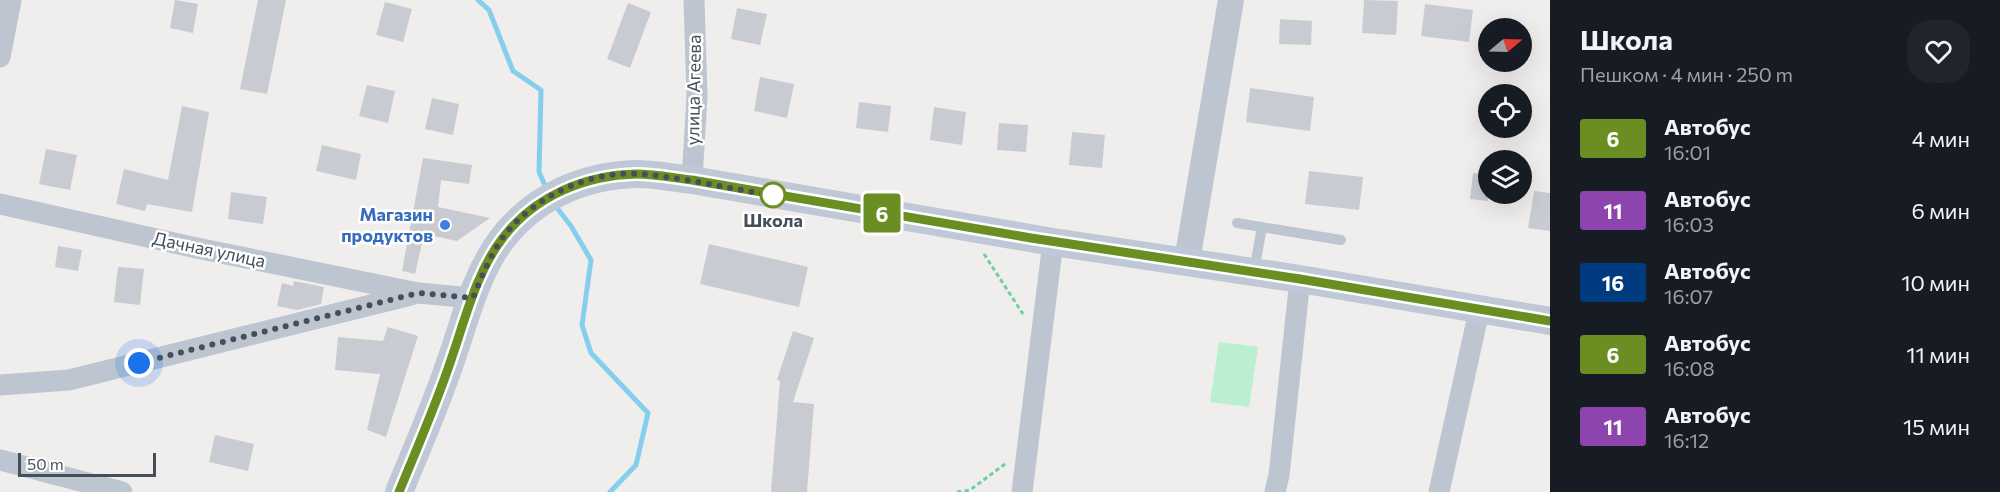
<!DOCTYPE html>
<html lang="ru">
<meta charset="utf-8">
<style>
:root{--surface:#171b24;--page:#20242c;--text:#f1f3f6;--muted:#9ea1a6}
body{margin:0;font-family:Commissioner,sans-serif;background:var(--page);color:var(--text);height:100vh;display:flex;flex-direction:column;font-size:22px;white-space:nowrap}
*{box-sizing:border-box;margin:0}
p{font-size:20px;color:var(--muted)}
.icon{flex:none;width:33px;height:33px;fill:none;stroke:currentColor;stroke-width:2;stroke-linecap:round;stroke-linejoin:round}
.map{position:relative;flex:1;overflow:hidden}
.side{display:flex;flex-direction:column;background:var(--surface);width:450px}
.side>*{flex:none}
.badge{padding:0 12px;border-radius:4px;font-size:21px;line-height:39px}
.needle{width:39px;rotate:71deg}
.buttons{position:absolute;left:1478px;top:18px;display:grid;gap:12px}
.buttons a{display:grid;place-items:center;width:54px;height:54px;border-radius:50%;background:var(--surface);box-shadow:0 6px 24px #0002;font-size:30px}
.scale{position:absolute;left:18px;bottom:15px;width:138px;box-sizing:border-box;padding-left:6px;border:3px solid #454f5a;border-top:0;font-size:16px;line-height:21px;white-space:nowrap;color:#454f5a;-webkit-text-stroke:4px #fff;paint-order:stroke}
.you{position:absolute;width:30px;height:30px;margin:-15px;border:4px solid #fff;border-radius:50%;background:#1a73e8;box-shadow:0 0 0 9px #1a73e833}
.map>.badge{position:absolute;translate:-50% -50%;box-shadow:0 0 0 3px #fff}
.round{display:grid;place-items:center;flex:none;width:63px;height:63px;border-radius:24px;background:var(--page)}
.headline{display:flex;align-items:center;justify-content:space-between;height:102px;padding:0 30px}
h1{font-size:28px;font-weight:700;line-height:45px}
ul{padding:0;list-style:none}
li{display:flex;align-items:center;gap:18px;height:72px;padding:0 30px}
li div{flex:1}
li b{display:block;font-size:22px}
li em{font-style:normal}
li .badge{min-width:66px;font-weight:700;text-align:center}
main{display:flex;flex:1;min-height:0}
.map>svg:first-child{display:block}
</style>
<main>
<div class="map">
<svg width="1550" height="492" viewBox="0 0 1550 492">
<rect width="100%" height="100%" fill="#f0eded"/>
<path fill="#baefd2" d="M 1219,342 L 1258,347 L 1249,407 L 1210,402 Z"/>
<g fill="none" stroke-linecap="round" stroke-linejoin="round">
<path stroke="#86cfec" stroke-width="5" d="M 478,0 L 489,10 L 513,71 L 541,90 L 539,172 L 547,190
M 554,204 L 571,226 L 591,260 L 582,325 L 591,353 L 648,413 L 636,465 L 610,492"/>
</g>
<path fill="#c9cbd3" d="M 175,0 L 198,4 L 193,33 L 170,28 Z
M 258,0 L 286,0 L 267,94 L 240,89 Z
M 1364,0 L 1398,1 L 1396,35 L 1362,33 Z
M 385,2 L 412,9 L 403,42 L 376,35 Z
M 628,3 L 651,12 L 630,68 L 607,59 Z
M 1425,4 L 1473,10 L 1469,42 L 1421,36 Z
M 737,8 L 767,14 L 760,45 L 731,39 Z
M 1280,19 L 1312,21 L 1311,45 L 1279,44 Z
M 760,77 L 794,84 L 787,118 L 754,111 Z
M 367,85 L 395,91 L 388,123 L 359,116 Z
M 1250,88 L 1314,97 L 1310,131 L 1246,122 Z
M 432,98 L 459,104 L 453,135 L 425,129 Z
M 859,102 L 891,106 L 888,132 L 856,128 Z
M 182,106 L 209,112 L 192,212 L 147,204 L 145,211 L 116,204 L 124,169 L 168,180 Z
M 934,107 L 966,112 L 962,145 L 930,140 Z
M 999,123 L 1028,125 L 1026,152 L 997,150 Z
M 1072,132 L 1105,135 L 1102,168 L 1069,165 Z
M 322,145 L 361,154 L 356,180 L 316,171 Z
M 46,149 L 77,155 L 70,190 L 39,184 Z
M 423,158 L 472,165 L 469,184 L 441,180 L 438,207 L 490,218 L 457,241 L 424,234 L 415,274 L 402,271 Z
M 1309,171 L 1363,177 L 1359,210 L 1305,204 Z
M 1473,173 L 1488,175 L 1488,201 L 1470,199 Z
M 1534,191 L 1550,193 L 1550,231 L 1528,228 Z
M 231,192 L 267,197 L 263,224 L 228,219 Z
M 709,244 L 808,267 L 799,307 L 700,284 Z
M 58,246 L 82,250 L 78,271 L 55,267 Z
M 118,267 L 144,269 L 140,305 L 114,302 Z
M 294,281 L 324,287 L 321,304 L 297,310 L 277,306 L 282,283 L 293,286 Z
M 388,327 L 418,336 L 386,437 L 367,430 L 380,374 L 335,370 L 338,337 L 383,341 Z
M 793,331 L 814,338 L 793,402 L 814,404 L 807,492 L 771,492 L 780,381 L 777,380 Z
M 215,435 L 254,444 L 248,471 L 209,462 Z"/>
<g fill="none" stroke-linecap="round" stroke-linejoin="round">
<path stroke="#71cda7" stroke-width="3" stroke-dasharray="4.5 3" stroke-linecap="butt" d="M 984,254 L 1023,314
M 957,492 L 970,490 L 1005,464"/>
<path stroke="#bdc6d0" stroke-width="10" d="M 1237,223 L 1341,240
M 1254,271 L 1262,227"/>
<path stroke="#bdc6d0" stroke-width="21" d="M 0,57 L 11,0
M 692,180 L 697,96 L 694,0
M 0,204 L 192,247 L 418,293 L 473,298
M 0,385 L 69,380 L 411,295
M 0,460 L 122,492
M 1022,492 L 1053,242
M 1275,492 L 1279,475 L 1300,279
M 1439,492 L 1479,311"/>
<path stroke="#bdc6d0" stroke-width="26" d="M 1187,261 L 1231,0"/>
<path stroke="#bfc8d6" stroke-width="28" d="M 399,492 C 417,448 436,405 451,360 C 465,320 476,273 502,239 C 535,196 585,175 637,174 C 655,174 674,178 692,180 L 1053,242 L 1300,279 L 1550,321"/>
</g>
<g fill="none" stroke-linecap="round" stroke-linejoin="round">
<defs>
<path id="line" d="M 399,492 C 417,448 436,405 451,360 C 465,320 476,273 502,239 C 534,196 585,175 637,174 C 655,174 674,178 692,180 L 1031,238 L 1300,279 L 1550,321"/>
</defs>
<use href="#line" stroke="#fff" stroke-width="14"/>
<use href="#line" stroke="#6b8e23" stroke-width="9"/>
<path stroke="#454f5a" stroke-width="6" stroke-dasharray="0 10.8" d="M 139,363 L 418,293 L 473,298 C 481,278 489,258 501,240 C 531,197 590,170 641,174 C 686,178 729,189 773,195"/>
</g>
<circle fill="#fff" stroke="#6b8e23" stroke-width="3" cx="773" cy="195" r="12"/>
<circle fill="#3f7fe0" stroke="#fff" stroke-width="2" cx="445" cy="225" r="6"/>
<g text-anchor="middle" stroke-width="5" stroke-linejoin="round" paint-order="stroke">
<g font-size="18" fill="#454f5a" stroke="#fff">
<text transform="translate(694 90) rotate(-89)" y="6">улица Агеева</text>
<text transform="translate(209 250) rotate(12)" y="6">Дачная улица</text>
</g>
<g font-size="18" font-weight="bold" fill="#366cbe" stroke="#fff" text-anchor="end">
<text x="433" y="221">Магазин<tspan x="433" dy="21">продуктов</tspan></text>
</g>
<g font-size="18" font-weight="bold" fill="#454f5a" stroke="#fff">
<text x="773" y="227">Школа</text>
</g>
</g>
</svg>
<div class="buttons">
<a><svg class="needle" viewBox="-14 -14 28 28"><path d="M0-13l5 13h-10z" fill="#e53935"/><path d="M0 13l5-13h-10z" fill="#9ea1a6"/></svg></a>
<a><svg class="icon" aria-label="locate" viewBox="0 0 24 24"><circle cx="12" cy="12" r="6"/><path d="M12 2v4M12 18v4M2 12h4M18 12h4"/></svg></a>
<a><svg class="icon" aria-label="layers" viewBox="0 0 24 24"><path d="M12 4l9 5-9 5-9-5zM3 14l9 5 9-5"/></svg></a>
</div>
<div class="scale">50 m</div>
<div class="you" style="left:139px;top:363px"></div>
<b class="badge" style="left:882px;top:213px;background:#6b8e23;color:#fff">6</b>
</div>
<section class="side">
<div class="headline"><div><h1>Школа</h1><p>Пешком · 4 мин · 250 m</p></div><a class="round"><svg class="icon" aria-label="heart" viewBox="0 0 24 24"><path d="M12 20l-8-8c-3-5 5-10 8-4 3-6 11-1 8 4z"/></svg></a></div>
<ul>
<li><span class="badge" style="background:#6b8e23;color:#fff">6</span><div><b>Автобус</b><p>16:01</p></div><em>4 мин</em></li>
<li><span class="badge" style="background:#8e44ad;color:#fff">11</span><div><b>Автобус</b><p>16:03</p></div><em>6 мин</em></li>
<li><span class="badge" style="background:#003b80;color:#fff">16</span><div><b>Автобус</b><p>16:07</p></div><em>10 мин</em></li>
<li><span class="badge" style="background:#6b8e23;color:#fff">6</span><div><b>Автобус</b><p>16:08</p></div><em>11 мин</em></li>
<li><span class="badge" style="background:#8e44ad;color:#fff">11</span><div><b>Автобус</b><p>16:12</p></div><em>15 мин</em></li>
</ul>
</section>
</main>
